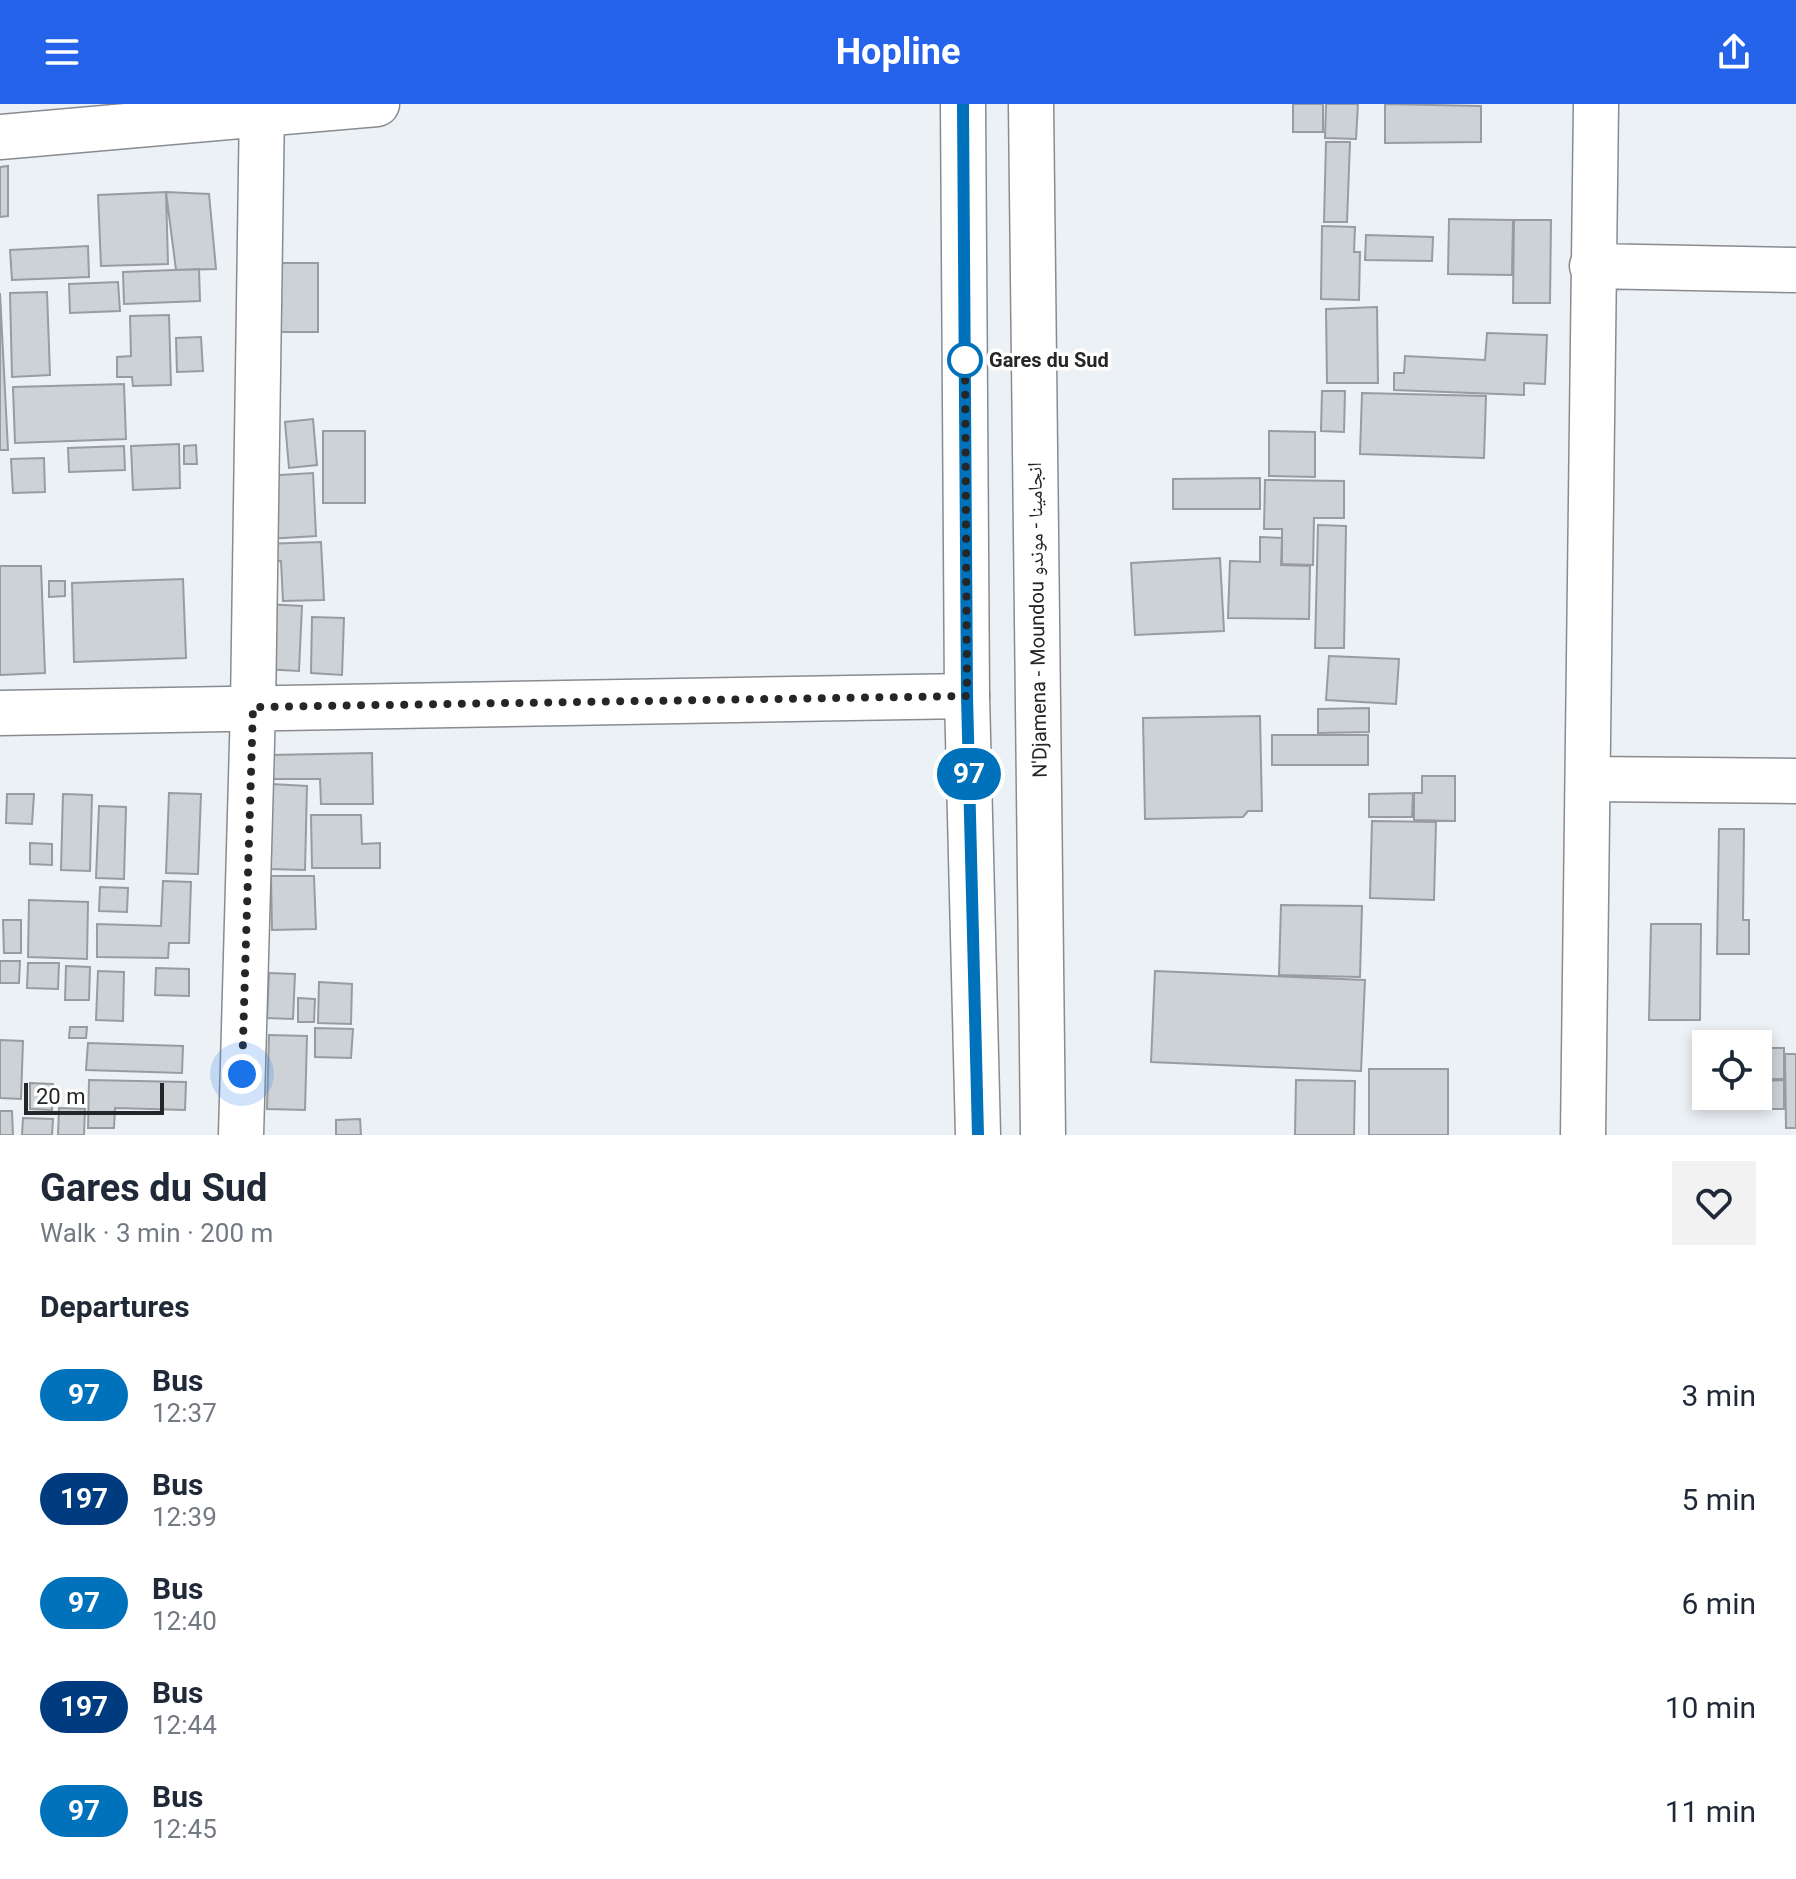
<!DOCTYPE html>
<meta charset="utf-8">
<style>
:root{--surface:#fff;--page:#f2f2f3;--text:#1f2937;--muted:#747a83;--accent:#2563eb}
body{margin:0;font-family:Roboto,"Noto Naskh Arabic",sans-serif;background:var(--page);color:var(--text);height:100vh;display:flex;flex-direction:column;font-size:30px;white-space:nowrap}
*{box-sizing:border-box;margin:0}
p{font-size:26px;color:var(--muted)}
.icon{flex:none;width:44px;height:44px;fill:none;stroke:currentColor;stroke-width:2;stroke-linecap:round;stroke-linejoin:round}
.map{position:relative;height:1031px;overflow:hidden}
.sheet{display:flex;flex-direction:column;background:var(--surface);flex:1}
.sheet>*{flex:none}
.badge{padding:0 16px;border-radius:26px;font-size:28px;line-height:52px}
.fabs{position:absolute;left:1692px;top:926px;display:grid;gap:16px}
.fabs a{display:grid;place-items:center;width:80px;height:80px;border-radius:0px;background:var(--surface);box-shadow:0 4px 12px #0003;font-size:40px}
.scale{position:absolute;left:24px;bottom:20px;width:140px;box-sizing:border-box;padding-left:8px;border:4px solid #242628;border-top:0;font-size:22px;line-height:28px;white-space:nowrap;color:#242628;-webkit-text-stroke:6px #fff;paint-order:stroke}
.you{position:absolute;width:40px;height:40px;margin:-20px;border:6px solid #fff;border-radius:50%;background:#1a73e8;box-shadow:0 0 0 12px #1a73e833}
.map>.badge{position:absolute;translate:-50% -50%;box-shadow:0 0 0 4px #fff}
h2{padding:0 40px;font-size:30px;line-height:72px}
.round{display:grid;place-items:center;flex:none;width:84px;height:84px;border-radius:0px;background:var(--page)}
.headline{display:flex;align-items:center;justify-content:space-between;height:136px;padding:0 40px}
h1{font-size:38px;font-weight:700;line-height:60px}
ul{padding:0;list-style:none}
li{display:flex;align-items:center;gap:24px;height:104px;padding:0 40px}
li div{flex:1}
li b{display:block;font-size:30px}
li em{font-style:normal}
li .badge{min-width:88px;font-weight:700;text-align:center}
header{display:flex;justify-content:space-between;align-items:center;height:104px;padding:0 40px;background:var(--accent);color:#fff;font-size:36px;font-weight:700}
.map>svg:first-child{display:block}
</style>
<header><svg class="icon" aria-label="menu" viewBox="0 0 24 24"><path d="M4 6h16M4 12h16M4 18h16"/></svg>Hopline<svg class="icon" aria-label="share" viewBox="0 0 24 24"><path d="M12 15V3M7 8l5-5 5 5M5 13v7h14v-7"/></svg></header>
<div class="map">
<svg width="1796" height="1031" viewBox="0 0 1796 1031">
<rect width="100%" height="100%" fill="#ecf1f5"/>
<path fill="#cdd2d7" stroke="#989ca0" stroke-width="2" d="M 1293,0 L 1323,0 L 1323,28 L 1293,28 Z
M 1326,0 L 1358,0 L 1356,35 L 1325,34 Z
M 1385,0 L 1481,2 L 1481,38 L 1385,39 Z
M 1326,38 L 1350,38 L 1347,118 L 1324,118 Z
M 8,62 L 8,112 L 0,113 L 0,63 Z
M 166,88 L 168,160 L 101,162 L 98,91 Z
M 166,88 L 209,90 L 216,165 L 176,166 Z
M 1449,115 L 1513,116 L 1512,171 L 1448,170 Z
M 1514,116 L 1551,116 L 1550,199 L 1513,199 Z
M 1322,122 L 1355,123 L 1354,148 L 1360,148 L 1359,196 L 1321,195 Z
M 1366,131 L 1433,133 L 1432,157 L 1365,156 Z
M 88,142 L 89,173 L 12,176 L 10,146 Z
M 268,159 L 318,159 L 318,228 L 267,228 Z
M 199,165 L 200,197 L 124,200 L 123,168 Z
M 118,178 L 120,207 L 70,209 L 69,180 Z
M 47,188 L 50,271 L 12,273 L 10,189 Z
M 0,189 L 8,346 L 0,346 Z
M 1377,203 L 1378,279 L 1327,279 L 1326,205 Z
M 169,211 L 171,281 L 133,282 L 132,273 L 117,273 L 117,253 L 131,252 L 130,212 Z
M 1487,229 L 1547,231 L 1545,280 L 1524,279 L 1524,291 L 1394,286 L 1394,269 L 1404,269 L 1405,252 L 1485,256 Z
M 201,233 L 203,267 L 177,268 L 176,234 Z
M 124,280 L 126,335 L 15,339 L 13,283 Z
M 1322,287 L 1345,287 L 1344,328 L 1321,327 Z
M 1362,289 L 1486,292 L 1484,354 L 1360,350 Z
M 313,315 L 317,361 L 289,364 L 285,318 Z
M 323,327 L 365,327 L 365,399 L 323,399 Z
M 1269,327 L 1315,328 L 1315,373 L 1269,372 Z
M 179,340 L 180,384 L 133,386 L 131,342 Z
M 196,341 L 197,360 L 184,360 L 184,342 Z
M 124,342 L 125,366 L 69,368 L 68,344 Z
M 44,354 L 45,388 L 13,389 L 11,355 Z
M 313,369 L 316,432 L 267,435 L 263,372 Z
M 1260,374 L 1260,405 L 1173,405 L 1173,375 Z
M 1265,376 L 1344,377 L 1344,414 L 1314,414 L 1313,461 L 1282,460 L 1282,425 L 1264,425 Z
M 1318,421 L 1346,422 L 1344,544 L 1315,544 Z
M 1260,433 L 1282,434 L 1281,461 L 1310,462 L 1309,515 L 1228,514 L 1230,457 L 1260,458 Z
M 321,438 L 324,496 L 283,497 L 281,457 L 264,458 L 263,440 Z
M 1220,454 L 1224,527 L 1135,531 L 1131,459 Z
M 0,462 L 41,462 L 45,569 L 0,571 Z
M 183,475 L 186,554 L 74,558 L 72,479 Z
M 49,477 L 65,477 L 65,492 L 49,493 Z
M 265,500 L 302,502 L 299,567 L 262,565 Z
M 312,513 L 344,514 L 342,571 L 311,569 Z
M 1329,552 L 1399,555 L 1396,600 L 1326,596 Z
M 1369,604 L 1369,628 L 1318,629 L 1318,605 Z
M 1260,612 L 1262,707 L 1248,707 L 1243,713 L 1145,715 L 1143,614 Z
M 1272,631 L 1368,631 L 1368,661 L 1272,661 Z
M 372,649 L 373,700 L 321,700 L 320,675 L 271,675 L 270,651 Z
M 1422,672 L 1455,672 L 1455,717 L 1414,716 L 1414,689 L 1422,689 Z
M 271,680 L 307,682 L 305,766 L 268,765 Z
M 169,689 L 201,690 L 198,770 L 166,769 Z
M 1413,689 L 1412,713 L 1369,713 L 1369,690 Z
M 7,690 L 34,690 L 32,720 L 6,719 Z
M 63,690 L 92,691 L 90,767 L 61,766 Z
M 99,702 L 126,703 L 124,775 L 96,774 Z
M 311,711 L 361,711 L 362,740 L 380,739 L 380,764 L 312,764 Z
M 1372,717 L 1436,718 L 1434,796 L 1370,794 Z
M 1719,725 L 1744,725 L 1743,816 L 1749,816 L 1749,850 L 1717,850 Z
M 30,739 L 52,740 L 52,761 L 30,760 Z
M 271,772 L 314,772 L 316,825 L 272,826 Z
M 163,777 L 191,778 L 189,839 L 169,839 L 168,854 L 97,853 L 97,820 L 161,822 Z
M 100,783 L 128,784 L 127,808 L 99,807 Z
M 29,796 L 88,798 L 87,855 L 28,853 Z
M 1281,801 L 1362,802 L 1360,873 L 1279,871 Z
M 3,816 L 21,816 L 21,849 L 4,849 Z
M 1651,820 L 1701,820 L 1700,916 L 1649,916 Z
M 0,857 L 20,857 L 19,879 L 0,879 Z
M 28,859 L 59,859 L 58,885 L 27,884 Z
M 66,862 L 90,863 L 89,896 L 65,896 Z
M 156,864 L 189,865 L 189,892 L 155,891 Z
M 98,867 L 124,868 L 123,917 L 96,916 Z
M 1155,867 L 1365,876 L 1361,967 L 1151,958 Z
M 269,869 L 295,870 L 293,915 L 267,914 Z
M 319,878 L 352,880 L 351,920 L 318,919 Z
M 298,894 L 315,895 L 314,918 L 298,918 Z
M 70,923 L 87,923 L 86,934 L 69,934 Z
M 315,924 L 353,925 L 351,954 L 315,953 Z
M 269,931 L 307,932 L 305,1006 L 267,1005 Z
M 0,936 L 23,937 L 21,995 L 0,994 Z
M 88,939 L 183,942 L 182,969 L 86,966 Z
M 1700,943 L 1706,943 L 1706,975 L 1699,975 Z
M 1758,944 L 1784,944 L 1784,975 L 1758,975 Z
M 1785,950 L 1796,950 L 1796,1024 L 1786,1024 Z
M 1369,965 L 1448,965 L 1448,1031 L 1369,1031 Z
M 89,976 L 186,978 L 185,1006 L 115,1004 L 114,1024 L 88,1024 Z
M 1296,976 L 1355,977 L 1354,1031 L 1295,1031 Z
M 1784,976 L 1784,1005 L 1703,1005 L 1703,978 L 1706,978 L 1706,992 L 1758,992 L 1758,977 Z
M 30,979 L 53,980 L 52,1006 L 30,1005 Z
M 59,1004 L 85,1005 L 84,1031 L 58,1031 Z
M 0,1007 L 12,1007 L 13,1031 L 0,1031 Z
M 23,1014 L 53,1015 L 52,1031 L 22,1031 Z
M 360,1015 L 361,1031 L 336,1031 L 336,1016 Z"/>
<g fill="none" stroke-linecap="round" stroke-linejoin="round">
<defs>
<path id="street" d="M 0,33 L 377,0
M 1592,162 L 1796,166
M 0,609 L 967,592
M 1588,675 L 1796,677
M 241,1031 L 253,603 L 262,0
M 1583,1031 L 1596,0"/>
<path id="primary" d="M 963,0 L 967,592 L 978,1031
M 1031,0 L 1043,1031"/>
</defs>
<use href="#street" stroke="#888c91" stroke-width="47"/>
<use href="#primary" stroke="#888c91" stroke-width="47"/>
<use href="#street" stroke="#fff" stroke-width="44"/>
<use href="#primary" stroke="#fff" stroke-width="44"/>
</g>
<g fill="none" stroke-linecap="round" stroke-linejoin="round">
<defs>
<path id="line" d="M 963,0 L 967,592 L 978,1031"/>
</defs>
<use href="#line" stroke="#fff" stroke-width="18"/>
<use href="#line" stroke="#0072bc" stroke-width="12"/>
<path stroke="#242628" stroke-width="8" stroke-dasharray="0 14.4" d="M 242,970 L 253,603 L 967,592 L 965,249 L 965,256"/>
</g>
<circle fill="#fff" stroke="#0072bc" stroke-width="4" cx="965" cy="256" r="16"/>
<g text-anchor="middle" stroke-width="7" stroke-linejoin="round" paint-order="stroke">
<g font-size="20" font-weight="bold" fill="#242628" stroke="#fff" text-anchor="start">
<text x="989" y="263">Gares du Sud</text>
</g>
<g font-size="20" fill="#242628" stroke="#fff">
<text transform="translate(1037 516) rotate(-91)" y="7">N'Djamena - Moundou انجامينا - موندو</text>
</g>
</g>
</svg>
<div class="fabs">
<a><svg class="icon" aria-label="locate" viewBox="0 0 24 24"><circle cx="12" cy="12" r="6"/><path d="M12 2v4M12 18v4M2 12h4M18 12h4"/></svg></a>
</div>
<div class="scale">20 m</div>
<div class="you" style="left:242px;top:970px"></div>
<b class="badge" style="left:969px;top:670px;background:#0072bc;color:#fff">97</b>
</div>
<section class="sheet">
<div class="headline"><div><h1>Gares du Sud</h1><p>Walk · 3 min · 200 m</p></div><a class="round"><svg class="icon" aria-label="heart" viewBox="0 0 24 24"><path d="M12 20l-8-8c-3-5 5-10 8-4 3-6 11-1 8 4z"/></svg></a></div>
<h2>Departures</h2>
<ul>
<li><span class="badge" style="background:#0072bc;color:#fff">97</span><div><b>Bus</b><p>12:37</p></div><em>3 min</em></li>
<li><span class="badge" style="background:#003b80;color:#fff">197</span><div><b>Bus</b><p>12:39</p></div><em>5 min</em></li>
<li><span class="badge" style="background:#0072bc;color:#fff">97</span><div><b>Bus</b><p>12:40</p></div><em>6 min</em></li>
<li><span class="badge" style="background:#003b80;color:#fff">197</span><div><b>Bus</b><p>12:44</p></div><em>10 min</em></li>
<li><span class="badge" style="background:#0072bc;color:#fff">97</span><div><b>Bus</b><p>12:45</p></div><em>11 min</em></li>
</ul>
</section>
